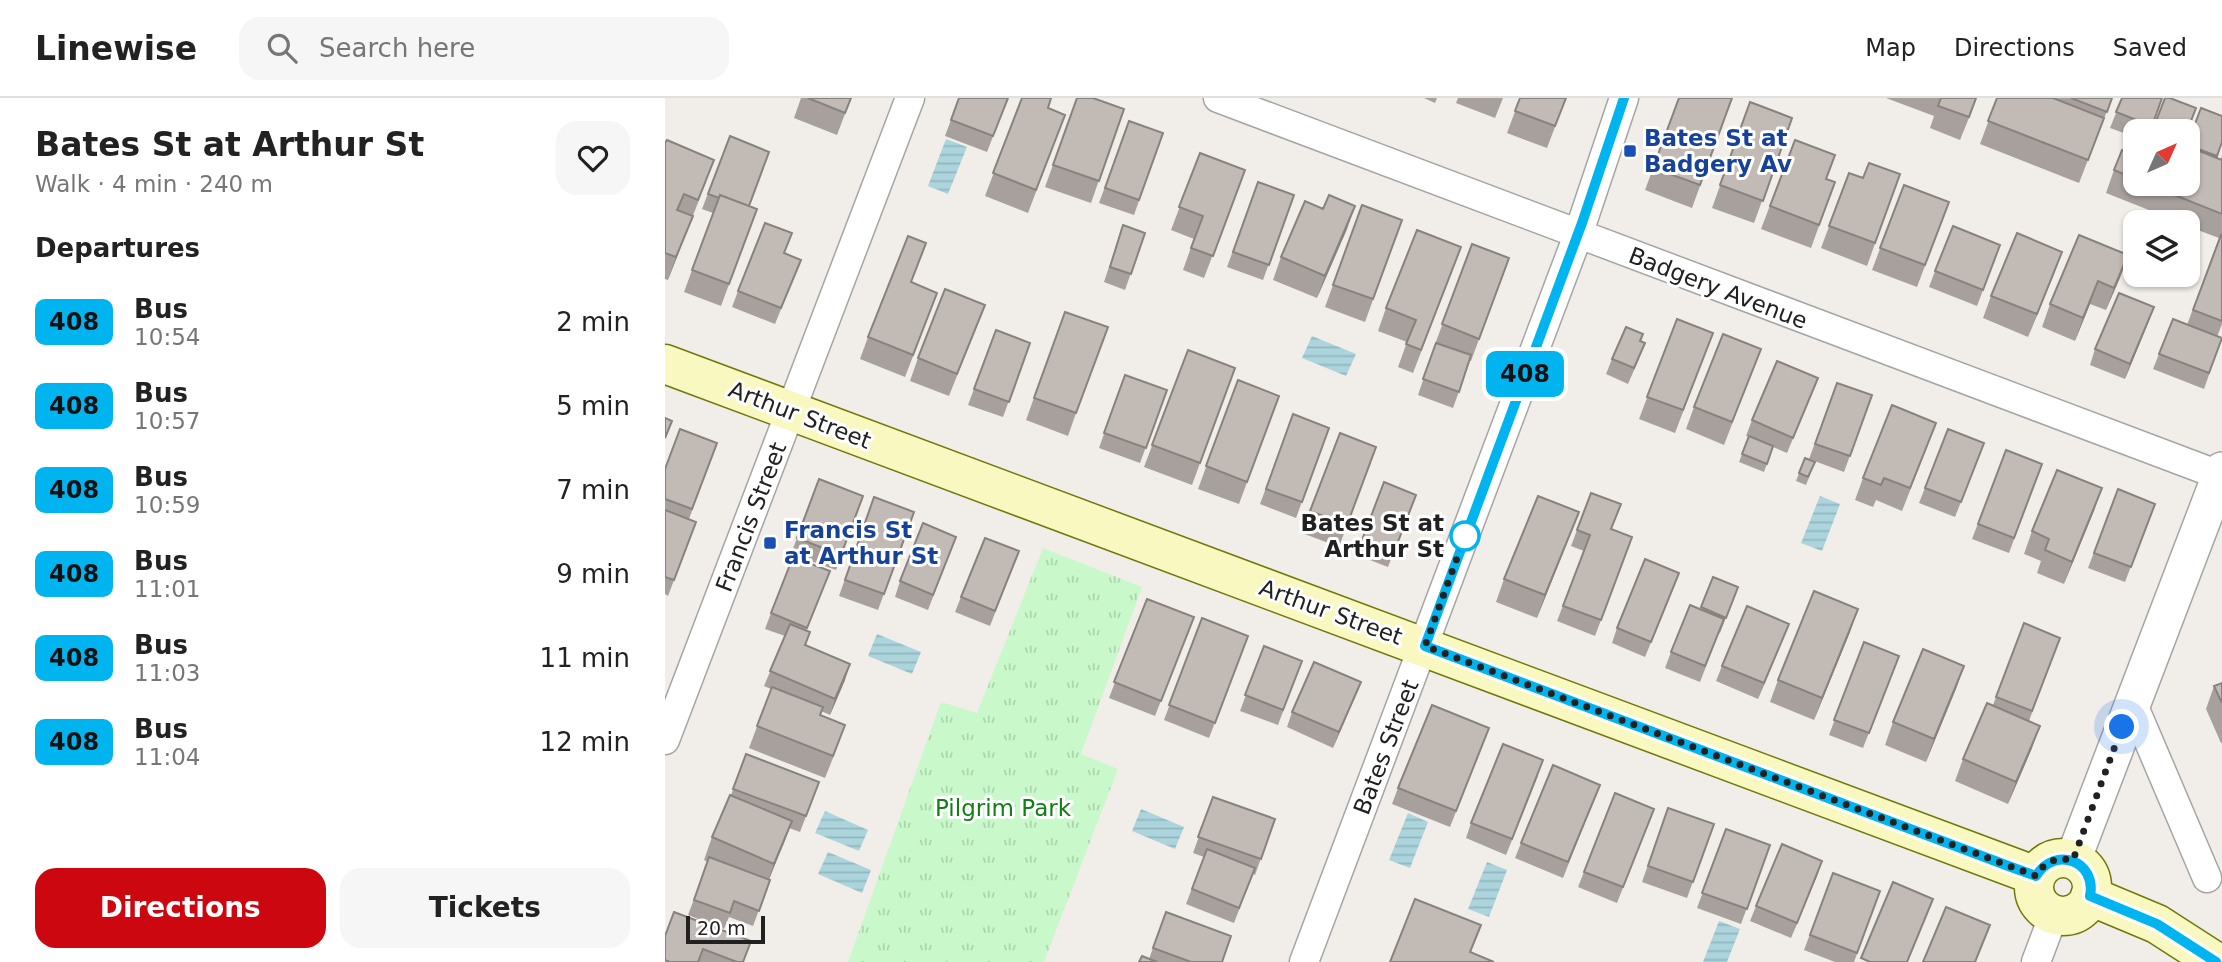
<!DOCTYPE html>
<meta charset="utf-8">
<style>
:root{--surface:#fff;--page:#f6f6f6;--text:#222;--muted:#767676;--line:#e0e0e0;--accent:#cc0710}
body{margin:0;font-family:"DejaVu Sans",sans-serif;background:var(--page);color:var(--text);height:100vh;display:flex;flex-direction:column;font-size:26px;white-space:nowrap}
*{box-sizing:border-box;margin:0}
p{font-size:23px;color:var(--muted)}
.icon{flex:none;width:38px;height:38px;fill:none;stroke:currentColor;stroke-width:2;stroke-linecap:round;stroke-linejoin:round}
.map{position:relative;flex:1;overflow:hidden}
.sheet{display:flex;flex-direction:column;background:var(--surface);width:665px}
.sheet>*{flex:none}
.badge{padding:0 14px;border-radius:10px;font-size:24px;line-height:46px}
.needle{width:46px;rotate:45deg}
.controls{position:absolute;left:1458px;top:21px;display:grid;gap:14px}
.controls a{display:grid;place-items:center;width:77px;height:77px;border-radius:14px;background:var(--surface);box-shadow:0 2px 5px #0004;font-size:35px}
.scale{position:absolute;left:21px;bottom:18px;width:79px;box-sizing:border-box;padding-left:7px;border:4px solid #212121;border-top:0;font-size:19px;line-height:24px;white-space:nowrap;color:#212121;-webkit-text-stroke:5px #fff;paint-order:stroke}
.you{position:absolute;width:35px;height:35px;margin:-18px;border:5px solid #fff;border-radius:50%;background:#1a73e8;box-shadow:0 0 0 10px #1a73e833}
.map>.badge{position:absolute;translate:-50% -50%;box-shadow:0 0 0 4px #fff}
h2{padding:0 35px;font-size:26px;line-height:63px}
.round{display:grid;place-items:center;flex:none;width:74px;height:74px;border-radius:21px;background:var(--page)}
.headline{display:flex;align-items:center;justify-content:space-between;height:119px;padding:0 35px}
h1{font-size:33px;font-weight:700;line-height:52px}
.button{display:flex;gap:14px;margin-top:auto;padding:14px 35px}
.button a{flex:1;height:80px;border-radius:21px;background:var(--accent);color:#fff;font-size:28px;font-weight:700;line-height:80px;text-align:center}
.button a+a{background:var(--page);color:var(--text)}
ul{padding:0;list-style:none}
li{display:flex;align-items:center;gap:21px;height:84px;padding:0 35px}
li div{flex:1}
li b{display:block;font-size:26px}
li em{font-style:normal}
li .badge{min-width:77px;font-weight:700;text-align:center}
header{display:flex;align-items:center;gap:42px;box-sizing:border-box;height:98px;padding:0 35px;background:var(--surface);border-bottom:2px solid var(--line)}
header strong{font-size:33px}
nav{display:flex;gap:38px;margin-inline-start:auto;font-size:24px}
.search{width:490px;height:63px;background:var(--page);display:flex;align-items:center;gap:18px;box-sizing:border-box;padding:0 24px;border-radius:21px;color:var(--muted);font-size:26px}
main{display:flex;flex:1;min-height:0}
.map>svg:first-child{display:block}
</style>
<header>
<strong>Linewise</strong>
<div class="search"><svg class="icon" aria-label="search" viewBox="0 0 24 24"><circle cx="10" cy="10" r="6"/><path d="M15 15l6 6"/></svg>Search here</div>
<nav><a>Map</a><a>Directions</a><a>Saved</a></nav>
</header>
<main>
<section class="sheet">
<div class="headline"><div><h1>Bates St at Arthur St</h1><p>Walk · 4 min · 240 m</p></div><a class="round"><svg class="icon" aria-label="heart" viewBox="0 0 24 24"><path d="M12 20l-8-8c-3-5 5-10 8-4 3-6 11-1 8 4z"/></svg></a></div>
<h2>Departures</h2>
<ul>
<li><span class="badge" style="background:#00b5ef;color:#111">408</span><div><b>Bus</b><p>10:54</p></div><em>2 min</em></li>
<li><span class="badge" style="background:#00b5ef;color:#111">408</span><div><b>Bus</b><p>10:57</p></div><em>5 min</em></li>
<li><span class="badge" style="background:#00b5ef;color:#111">408</span><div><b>Bus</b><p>10:59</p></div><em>7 min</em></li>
<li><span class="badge" style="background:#00b5ef;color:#111">408</span><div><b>Bus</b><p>11:01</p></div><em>9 min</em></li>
<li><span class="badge" style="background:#00b5ef;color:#111">408</span><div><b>Bus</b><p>11:03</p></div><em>11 min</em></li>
<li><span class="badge" style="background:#00b5ef;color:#111">408</span><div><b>Bus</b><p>11:04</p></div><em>12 min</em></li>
</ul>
<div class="button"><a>Directions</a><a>Tickets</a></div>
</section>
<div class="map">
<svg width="1557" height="864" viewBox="0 0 1557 864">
<defs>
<pattern id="park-tufts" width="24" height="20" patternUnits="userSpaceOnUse" patternTransform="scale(1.75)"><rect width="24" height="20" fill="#c9f8ca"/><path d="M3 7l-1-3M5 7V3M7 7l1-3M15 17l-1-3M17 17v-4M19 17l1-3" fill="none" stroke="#acd4ad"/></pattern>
<pattern id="water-rules" width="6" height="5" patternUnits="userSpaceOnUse" patternTransform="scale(1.75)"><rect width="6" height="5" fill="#abd4dd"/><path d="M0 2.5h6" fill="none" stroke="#93b6bd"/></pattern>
</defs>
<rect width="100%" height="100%" fill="#f1eee9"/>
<path fill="url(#park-tufts)" d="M 378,450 L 477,489 L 416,656 L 453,671 L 379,864 L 183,864 L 276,604 L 312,615 Z"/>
<path fill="url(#water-rules)" d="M 281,41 L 302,49 L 283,96 L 263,88 Z
M 647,238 L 691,256 L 681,278 L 637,260 Z
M 1155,398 L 1175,406 L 1157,453 L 1136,445 Z
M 212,536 L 256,554 L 247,576 L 203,558 Z
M 476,711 L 519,729 L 510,751 L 467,733 Z
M 160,713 L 203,732 L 194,753 L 150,735 Z
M 743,715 L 763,724 L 745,770 L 724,762 Z
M 163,754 L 206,772 L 197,795 L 153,776 Z
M 822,764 L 842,772 L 824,819 L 803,811 Z
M 1054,823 L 1075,831 L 1062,864 L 1038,864 Z"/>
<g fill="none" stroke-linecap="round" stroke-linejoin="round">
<defs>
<path id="minor" d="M 553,0 L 1554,377
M 1467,604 L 1542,780
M 0,642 L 245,0
M 639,864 L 913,137 L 959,0
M 1371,864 L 1389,816"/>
<path id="tertiary" d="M 1408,762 L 1557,372"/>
<path id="secondary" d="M 0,266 L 1371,778
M1369 789a29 29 0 1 1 58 0a29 29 0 1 1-58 0Z
M 1425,798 L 1492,826 L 1551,864"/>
</defs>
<use href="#minor" stroke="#a5a5a5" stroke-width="31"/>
<use href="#tertiary" stroke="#a5a5a5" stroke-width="38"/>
<use href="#secondary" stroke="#717809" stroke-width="41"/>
<use href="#minor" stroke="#fff" stroke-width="28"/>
<use href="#tertiary" stroke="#fff" stroke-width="35"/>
<use href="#secondary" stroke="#f8f8c0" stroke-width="38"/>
</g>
<path fill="#a7a09c" d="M 136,0 L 186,0 L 172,37 L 129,20 Z
M 294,0 L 343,0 L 322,54 L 280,38 Z
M 357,0 L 400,17 L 363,115 L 320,98 Z
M 412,0 L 459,11 L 426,105 L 380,89 Z
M 759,0 L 772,0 L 770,5 Z
M 793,0 L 838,0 L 830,20 L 791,5 Z
M 855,0 L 901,0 L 882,50 L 842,35 Z
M 1014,0 L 1067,0 L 1027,110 L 980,92 Z
M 1221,0 L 1312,0 L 1295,42 L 1265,30 L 1269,18 Z
M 1332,0 L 1447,0 L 1414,85 L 1315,46 Z
M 1457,0 L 1497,0 L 1485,33 L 1470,33 L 1470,39 L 1445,30 Z
M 1085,4 L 1127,20 L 1089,125 L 1047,110 Z
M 464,23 L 498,35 L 469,117 L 434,105 Z
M 65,38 L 84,108 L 92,111 L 56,208 L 19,194 L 48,115 L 37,111 Z
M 1130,42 L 1161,81 L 1170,84 L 1146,150 L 1096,131 Z
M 1557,44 L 1551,60 L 1556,61 L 1557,57 L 1557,226 L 1552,239 L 1557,240 L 1539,291 L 1488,271 L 1508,221 L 1522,227 L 1554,140 L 1522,128 L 1522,124 L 1514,124 L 1441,95 L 1449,72 L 1470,58 L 1470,86 L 1522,86 L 1522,45 Z
M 0,45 L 41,84 L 3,182 L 0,181 Z
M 535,55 L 580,72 L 539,180 L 518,172 L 529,141 L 506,132 Z
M 1184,75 L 1198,80 L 1235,76 L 1202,168 L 1156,150 Z
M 593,84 L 629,97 L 598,182 L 562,169 Z
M 1239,87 L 1284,104 L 1252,189 L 1207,172 Z
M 697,107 L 737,122 L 700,224 L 660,209 Z
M 458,127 L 480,135 L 460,192 L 439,184 Z
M 682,131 L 652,200 L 608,182 L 616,159 Z
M 807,146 L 844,160 L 806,263 L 805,263 L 788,310 L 753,297 L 769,249 Z
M 1335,147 L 1312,208 L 1264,189 L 1270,173 Z
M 119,155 L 136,162 L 110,226 L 67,209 L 73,193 Z
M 1463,157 L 1441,212 L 1425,206 L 1410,243 L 1377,229 L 1385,206 Z
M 788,171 L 748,275 L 733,269 L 742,244 L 713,233 L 721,210 Z
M 1389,176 L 1363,239 L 1318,220 L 1326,198 Z
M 247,184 L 264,217 L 240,279 L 195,261 L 203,239 Z
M 320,207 L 284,298 L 245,283 L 253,260 Z
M 400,214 L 411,315 L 403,338 L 361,322 Z
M 1012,221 L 1048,235 L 1010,335 L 974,321 Z
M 1483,225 L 1460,281 L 1425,267 L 1430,251 Z
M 331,232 L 365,245 L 338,319 L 303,307 Z
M 978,236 L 976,243 L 974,261 L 963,286 L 941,276 L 947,261 Z
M 1096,251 L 1059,347 L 1021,331 L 1029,309 Z
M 523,252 L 570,270 L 527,387 L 479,369 Z
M 460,277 L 502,292 L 475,365 L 434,350 Z
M 573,282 L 614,298 L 574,406 L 533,391 Z
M 1172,285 L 1207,297 L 1179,374 L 1144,361 Z
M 1147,295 L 1122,355 L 1108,349 L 1099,374 L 1074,364 L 1084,339 L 1081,338 L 1087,322 Z
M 628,316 L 664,330 L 631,420 L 595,406 Z
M 1283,331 L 1319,345 L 1290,419 L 1254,405 Z
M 675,335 L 711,349 L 674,449 L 637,435 Z
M 52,345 L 24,421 L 31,424 L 3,498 L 0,496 L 0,371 Z
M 1263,347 L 1237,413 L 1211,402 L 1208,409 L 1190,402 L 1198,380 Z
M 1341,352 L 1377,366 L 1344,455 L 1307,441 Z
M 1140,360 L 1150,364 L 1141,387 L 1131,383 Z
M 154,381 L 198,398 L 171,472 L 126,456 Z
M 719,384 L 751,397 L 723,469 L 692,457 Z
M 1437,390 L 1399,486 L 1372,475 L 1376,463 L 1359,456 L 1367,433 Z
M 1453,391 L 1490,406 L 1460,484 L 1423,470 Z
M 926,395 L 946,431 L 967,439 L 930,538 L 892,523 L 919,453 L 906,448 Z
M 209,399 L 249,414 L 213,512 L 174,498 Z
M 905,437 L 872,520 L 831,504 L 839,481 Z
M 291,439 L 263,512 L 230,499 L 235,483 Z
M 354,453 L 325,528 L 290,514 L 296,499 Z
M 165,473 L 141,533 L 145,534 L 141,547 L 180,582 L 165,617 L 156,613 L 155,617 L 172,650 L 160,680 L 84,650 L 106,591 L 99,588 L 120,538 L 100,531 L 106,515 Z
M 1048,479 L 1073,489 L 1055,535 L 1054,535 L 1035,584 L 1000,570 L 1006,554 L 1036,511 Z
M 1008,491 L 980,559 L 947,545 L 952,530 Z
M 482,501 L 529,519 L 490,618 L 444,600 Z
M 537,520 L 583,538 L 544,640 L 499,622 Z
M 1359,525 L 1395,540 L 1364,623 L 1367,650 L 1343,706 L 1290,683 L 1298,661 L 1328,607 Z
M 1185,534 L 1149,622 L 1105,604 L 1113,582 Z
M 1118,541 L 1093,601 L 1051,583 L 1057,568 Z
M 1199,544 L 1234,558 L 1198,650 L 1164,637 Z
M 599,548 L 637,563 L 613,627 L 575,613 Z
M 1299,568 L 1261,664 L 1220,647 L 1228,624 Z
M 696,584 L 668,650 L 622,629 L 627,614 Z
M 1557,585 L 1557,645 L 1556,645 L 1541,611 L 1549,588 Z
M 824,630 L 785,729 L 727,706 L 733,690 Z
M 81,656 L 154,684 L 135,734 L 124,730 L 104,782 L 105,782 L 88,828 L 64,819 L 59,831 L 23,817 L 43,764 L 39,762 L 47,739 L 66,697 Z
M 873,678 L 841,757 L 801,740 L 806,725 Z
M 548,699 L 610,721 L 590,777 L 588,776 L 569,825 L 521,806 L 539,759 L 528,755 Z
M 929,702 L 898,780 L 850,760 L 856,745 Z
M 1003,710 L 1049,726 L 1022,800 L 977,784 Z
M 983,726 L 952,805 L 913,789 L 919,774 Z
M 1061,731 L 1105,747 L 1076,826 L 1032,810 Z
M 1168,775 L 1215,793 L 1189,864 L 1170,864 L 1139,852 Z
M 1152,778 L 1126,840 L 1085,823 L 1091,808 Z
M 501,814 L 557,864 L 474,864 L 484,861 Z
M 0,838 L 78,864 L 0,864 Z"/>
<path fill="#88827f" d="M 690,108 L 682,131 L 652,200 L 660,178 Z
M 28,118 L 19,141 L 3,182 L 11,159 Z
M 1397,154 L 1389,176 L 1363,239 L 1372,216 Z
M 1463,157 L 1455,180 L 1441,212 L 1449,190 Z
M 1433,183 L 1425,206 L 1410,243 L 1418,220 Z
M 1489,209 L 1483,225 L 1460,281 L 1465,266 Z
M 1437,390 L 1429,413 L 1399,486 L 1407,464 Z
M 914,414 L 905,437 L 872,520 L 880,497 Z
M 1193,511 L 1185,534 L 1149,622 L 1157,600 Z
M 1124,526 L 1118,541 L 1093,601 L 1099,585 Z
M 185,566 L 180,582 L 165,617 L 170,601 Z
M 1299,568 L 1291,591 L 1261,664 L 1269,641 Z
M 696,584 L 690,599 L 668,650 L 674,634 Z
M 1375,628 L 1367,650 L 1343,706 L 1351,684 Z
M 127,723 L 119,745 L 101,788 L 109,766 Z
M 1157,763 L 1152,778 L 1126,840 L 1132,825 Z"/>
<path fill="#c2bab5" stroke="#88827f" stroke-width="2" d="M 143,0 L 186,0 L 180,15 Z
M 294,0 L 343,0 L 328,38 L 286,22 Z
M 357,0 L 386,0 L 383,10 L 400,17 L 371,92 L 328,75 Z
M 412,0 L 428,0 L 459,11 L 434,83 L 388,67 Z
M 855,0 L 901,0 L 890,28 L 850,13 Z
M 1014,0 L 1067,0 L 1035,87 L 988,70 Z
M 1276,0 L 1311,0 L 1304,19 L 1273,8 Z
M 1332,0 L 1388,0 L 1439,20 L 1423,62 L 1323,23 Z
M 1406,0 L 1447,0 L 1442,14 Z
M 1457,0 L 1497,0 L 1487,28 L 1451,14 Z
M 1500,0 L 1505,0 L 1531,10 L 1522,33 L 1493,33 L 1488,31 Z
M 1085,4 L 1127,20 L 1098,103 L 1055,87 Z
M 1536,10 L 1557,18 L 1557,44 L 1552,58 L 1522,47 Z
M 464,23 L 498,35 L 474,102 L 440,90 Z
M 65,38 L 104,54 L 84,108 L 55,97 L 54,100 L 43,96 Z
M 2,42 L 49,62 L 33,102 L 19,96 L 12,112 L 28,118 L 11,159 L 0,155 L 0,45 Z
M 1130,42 L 1170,57 L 1161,81 L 1170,84 L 1154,127 L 1105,108 Z
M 1522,48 L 1557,62 L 1557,116 L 1482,86 L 1522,86 Z
M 1457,52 L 1470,58 L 1470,81 L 1449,72 Z
M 535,55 L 580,72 L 548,158 L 526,150 L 538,118 L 514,109 Z
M 1204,65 L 1235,76 L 1210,145 L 1164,128 L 1184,75 L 1198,80 Z
M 593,84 L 629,97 L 604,167 L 568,154 Z
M 1239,87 L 1284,104 L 1260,167 L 1215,150 Z
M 55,97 L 92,111 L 64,186 L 27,172 Z
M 664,97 L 690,108 L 660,178 L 616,159 L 640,103 L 658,111 Z
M 697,107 L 737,122 L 708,201 L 668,187 Z
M 100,125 L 127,135 L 119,155 L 136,162 L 116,210 L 73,193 Z
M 458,127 L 480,135 L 466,176 L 445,169 Z
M 1288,128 L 1335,147 L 1318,192 L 1270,173 Z
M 752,132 L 796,149 L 756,252 L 741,246 L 751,222 L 721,210 Z
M 1352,135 L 1397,154 L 1372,216 L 1326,198 Z
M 1414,137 L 1463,157 L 1449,190 L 1433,183 L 1418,220 L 1385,206 Z
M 1556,137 L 1557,137 L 1557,223 L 1528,212 Z
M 243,138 L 261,145 L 246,184 L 272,195 L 248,257 L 203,239 Z
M 807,146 L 844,160 L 814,241 L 777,226 Z
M 280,191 L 320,207 L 292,276 L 253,260 Z
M 1454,195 L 1489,209 L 1465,266 L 1430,251 Z
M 400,214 L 443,229 L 411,315 L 369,300 Z
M 1012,221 L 1048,235 L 1018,312 L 982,299 Z
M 1508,221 L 1557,240 L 1544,275 L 1494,256 Z
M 961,229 L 978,236 L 975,243 L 980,245 L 969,270 L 947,261 Z
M 331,232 L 365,245 L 344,304 L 309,291 Z
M 1058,236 L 1096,251 L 1067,324 L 1029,309 Z
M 771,245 L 806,257 L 794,294 L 758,281 Z
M 523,252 L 570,270 L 535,365 L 487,347 Z
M 1112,263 L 1153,280 L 1128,340 L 1087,322 Z
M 460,277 L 502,292 L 481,350 L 439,335 Z
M 573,282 L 614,298 L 582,384 L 541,368 Z
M 1172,285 L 1207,297 L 1185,358 L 1150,346 Z
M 1227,307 L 1271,325 L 1245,390 L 1219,380 L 1216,387 L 1198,380 Z
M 628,316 L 664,330 L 637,404 L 601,391 Z
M 0,320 L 7,323 L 0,340 Z
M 15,331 L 52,345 L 27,411 L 0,401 L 0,371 Z
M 1283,331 L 1319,345 L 1296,404 L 1260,390 Z
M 675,335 L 711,349 L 682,427 L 645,413 Z
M 1084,338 L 1108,348 L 1102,366 L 1077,356 Z
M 1341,352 L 1377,366 L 1349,440 L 1313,426 Z
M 1140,360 L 1150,364 L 1143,379 L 1134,375 Z
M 1392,372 L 1437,390 L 1407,464 L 1380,452 L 1384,441 L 1367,433 Z
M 154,381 L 198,398 L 176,457 L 132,440 Z
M 719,384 L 751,397 L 729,454 L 697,442 Z
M 1453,391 L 1490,406 L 1466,469 L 1429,455 Z
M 926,395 L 956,406 L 946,431 L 967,439 L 936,522 L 898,508 L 925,437 L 912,432 Z
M 873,398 L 914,414 L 880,497 L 839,481 Z
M 209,399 L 249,414 L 219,496 L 180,482 Z
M 0,412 L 31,424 L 9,482 L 0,479 Z
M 258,425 L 291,439 L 268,497 L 235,483 Z
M 320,440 L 354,453 L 330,513 L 296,499 Z
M 128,459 L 165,473 L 142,530 L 106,515 Z
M 980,461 L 1014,475 L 986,544 L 952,530 Z
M 1048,479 L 1073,489 L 1061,520 L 1036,509 Z
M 1149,493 L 1193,511 L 1157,600 L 1113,582 Z
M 482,501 L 529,519 L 496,603 L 449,584 Z
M 1025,507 L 1059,521 L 1040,568 L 1006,554 Z
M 1082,508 L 1124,526 L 1099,585 L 1057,568 Z
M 537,520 L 583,538 L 550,625 L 504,607 Z
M 1359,525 L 1395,540 L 1367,613 L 1331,599 Z
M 125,526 L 145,534 L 140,547 L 185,566 L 170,601 L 105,573 Z
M 1199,544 L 1234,558 L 1204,635 L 1169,622 Z
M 599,548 L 637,563 L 618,612 L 580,597 Z
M 1258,551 L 1299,568 L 1269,641 L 1228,624 Z
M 649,564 L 696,584 L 674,634 L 627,614 Z
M 1557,585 L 1557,605 L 1549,588 Z
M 107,589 L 158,609 L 155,617 L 180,627 L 168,658 L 92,628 Z
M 1322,605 L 1375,628 L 1351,684 L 1298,661 Z
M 767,607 L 824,630 L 791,713 L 733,690 Z
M 838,646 L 878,662 L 847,741 L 806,725 Z
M 81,656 L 154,684 L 141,718 L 68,691 Z
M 888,667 L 935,687 L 903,764 L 856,745 Z
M 950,695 L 989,711 L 958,789 L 919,774 Z
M 65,697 L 127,723 L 109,766 L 47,739 Z
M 548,699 L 610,721 L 596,761 L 533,739 Z
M 1003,710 L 1049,726 L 1028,784 L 983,768 Z
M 1061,731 L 1105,747 L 1082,811 L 1037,795 Z
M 1117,746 L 1157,763 L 1132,825 L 1091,808 Z
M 542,751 L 590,770 L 574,810 L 527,791 Z
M 44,759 L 105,782 L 94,813 L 69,803 L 65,815 L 29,802 Z
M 1168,775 L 1215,793 L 1192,855 L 1145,837 Z
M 1228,784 L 1268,801 L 1242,864 L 1205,864 L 1196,860 Z
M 750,801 L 816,827 L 805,854 L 829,864 L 725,864 Z
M 1281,809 L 1325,827 L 1310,864 L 1258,864 Z
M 9,814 L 86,843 L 78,864 L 72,864 L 38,851 L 33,864 L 5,864 L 0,862 L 0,838 Z
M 501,814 L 566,838 L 557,864 L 526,864 L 488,850 Z
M 477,858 L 492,864 L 474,864 Z"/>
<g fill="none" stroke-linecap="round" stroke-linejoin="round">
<defs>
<path id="line" d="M 959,0 L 917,125 L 760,548 L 1346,769 L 1371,778 C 1390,747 1432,763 1425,798 L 1492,826 L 1551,864"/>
</defs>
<use href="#line" stroke="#fff" stroke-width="16"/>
<use href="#line" stroke="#00b5ef" stroke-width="10"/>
<path stroke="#212121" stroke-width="7" stroke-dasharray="0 12.6" d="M 800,438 L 760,548 L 1371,778 C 1380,763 1391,759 1408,762 L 1457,629"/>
</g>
<g fill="#1a4fb4" stroke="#fff" stroke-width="2.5">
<rect x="958" y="46" width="14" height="14" rx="3.5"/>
<rect x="98" y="438" width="14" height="14" rx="3.5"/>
</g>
<circle fill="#fff" stroke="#00b5ef" stroke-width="3.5" cx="800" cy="438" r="14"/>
<g text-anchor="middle" stroke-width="6" stroke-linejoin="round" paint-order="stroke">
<g font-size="23" font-weight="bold" fill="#164399" stroke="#fff" text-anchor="start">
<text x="979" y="48">Bates St at<tspan x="979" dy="26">Badgery Av</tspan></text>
<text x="119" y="440">Francis St<tspan x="119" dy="26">at Arthur St</tspan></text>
</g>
<g font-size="23" fill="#212121" stroke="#fff">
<text transform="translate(1053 190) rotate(21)" y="8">Badgery Avenue</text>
<text transform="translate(135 317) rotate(21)" y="8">Arthur Street</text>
<text transform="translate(86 419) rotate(-69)" y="8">Francis Street</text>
<text transform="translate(666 514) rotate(20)" y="8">Arthur Street</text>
<text transform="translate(721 649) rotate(-69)" y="8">Bates Street</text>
</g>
<g font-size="23" font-weight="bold" fill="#212121" stroke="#fff" text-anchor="end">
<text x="779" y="433">Bates St at<tspan x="779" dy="26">Arthur St</tspan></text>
</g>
<g font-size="23" fill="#107f14" stroke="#fff">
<text x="338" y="718">Pilgrim Park</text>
</g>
</g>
</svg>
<div class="controls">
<a><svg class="needle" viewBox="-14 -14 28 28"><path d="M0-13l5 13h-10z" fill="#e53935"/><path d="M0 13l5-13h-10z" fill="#767676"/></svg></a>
<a><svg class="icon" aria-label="layers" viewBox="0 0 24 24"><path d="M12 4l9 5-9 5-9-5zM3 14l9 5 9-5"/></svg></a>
</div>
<div class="scale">20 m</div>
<div class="you" style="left:1457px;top:629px"></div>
<b class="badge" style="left:860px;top:276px;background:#00b5ef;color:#111">408</b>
</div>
</main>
